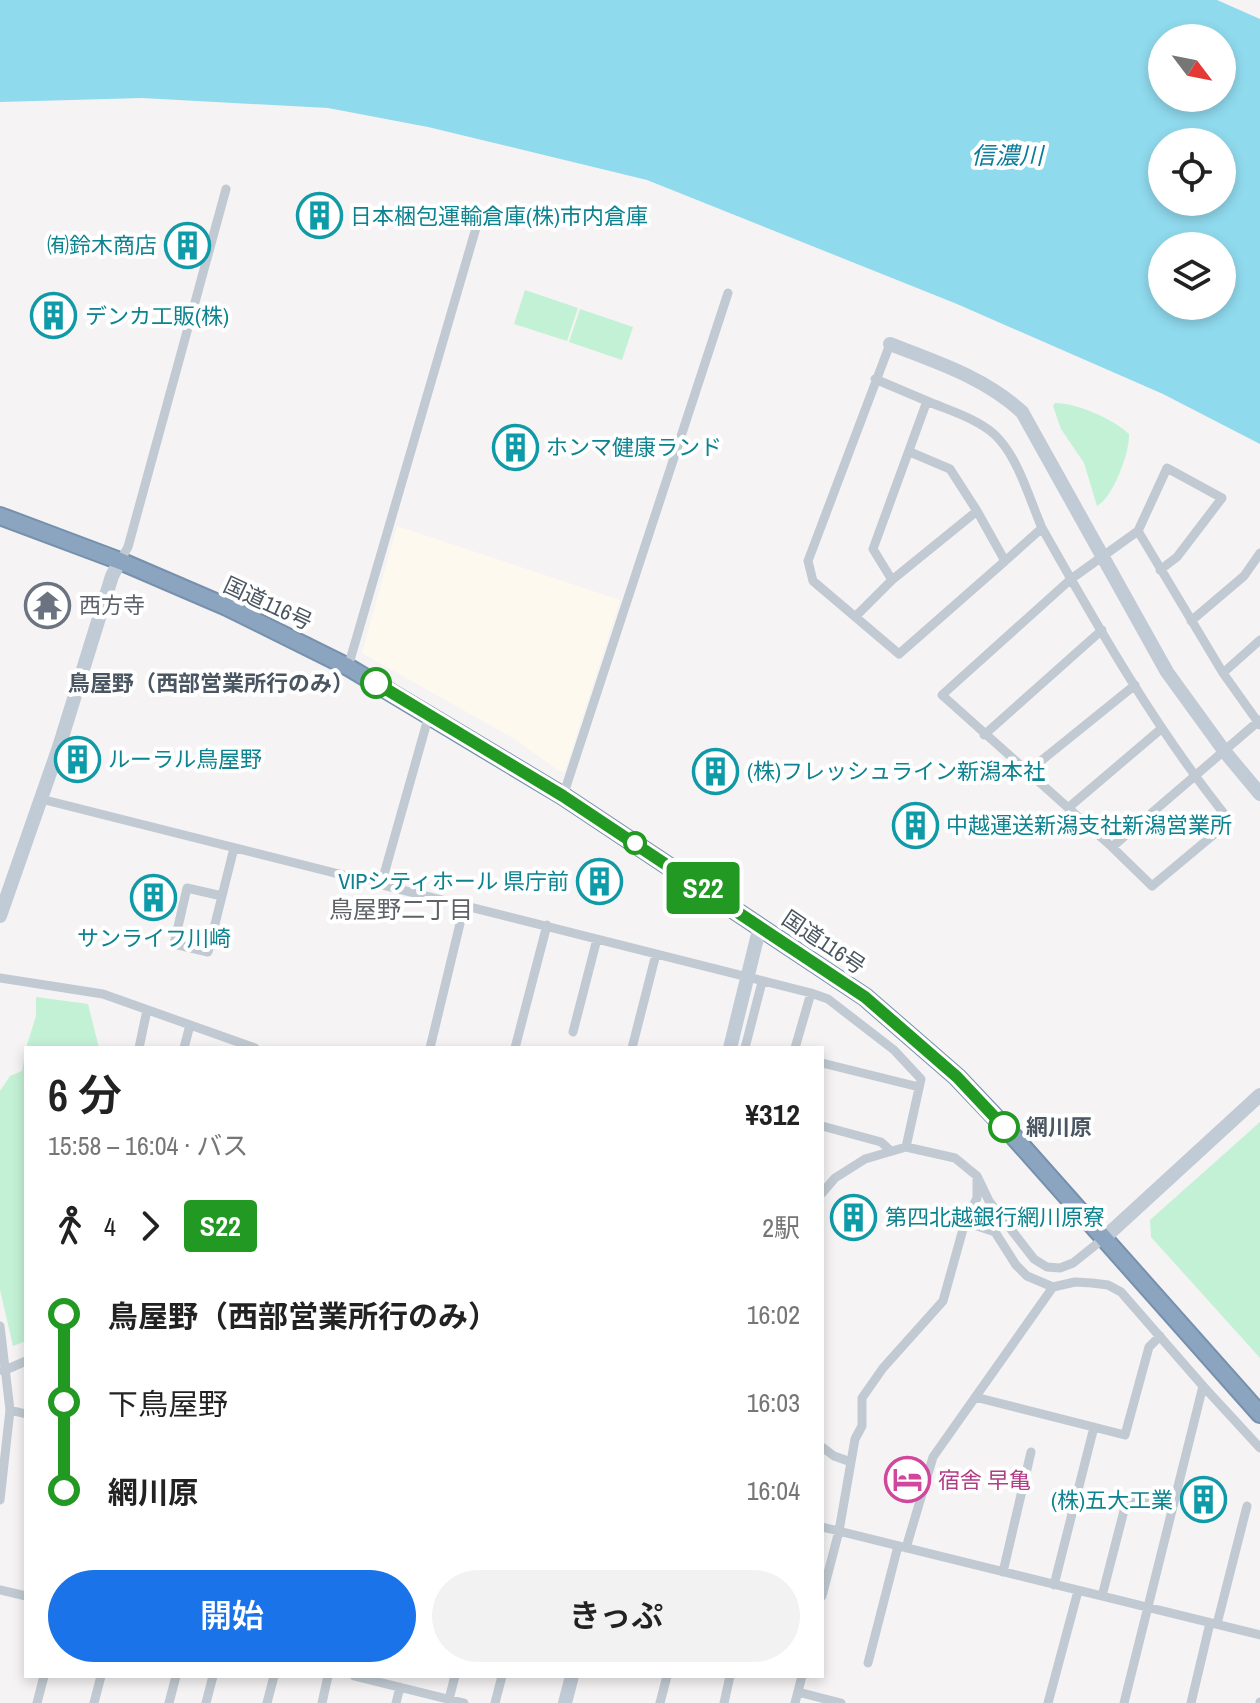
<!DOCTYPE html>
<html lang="ja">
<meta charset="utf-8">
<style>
:root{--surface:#fff;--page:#f2f2f2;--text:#222;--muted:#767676;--accent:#1a73e8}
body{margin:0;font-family:"Archivo Narrow","Noto Sans JP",sans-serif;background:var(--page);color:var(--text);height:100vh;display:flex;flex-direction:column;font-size:30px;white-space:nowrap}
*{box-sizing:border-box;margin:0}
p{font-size:26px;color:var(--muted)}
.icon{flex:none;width:44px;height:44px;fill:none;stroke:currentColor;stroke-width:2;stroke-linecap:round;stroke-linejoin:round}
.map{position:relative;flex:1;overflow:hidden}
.sheet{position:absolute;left:24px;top:1046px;width:800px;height:632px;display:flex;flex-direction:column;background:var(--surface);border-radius:0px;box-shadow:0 4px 12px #0003}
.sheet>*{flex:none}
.badge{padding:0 16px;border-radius:6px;font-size:28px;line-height:52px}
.needle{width:52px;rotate:122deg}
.tools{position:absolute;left:1148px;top:24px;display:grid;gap:16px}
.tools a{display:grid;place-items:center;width:88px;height:88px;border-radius:50%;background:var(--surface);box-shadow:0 4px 12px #0003;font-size:40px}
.map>.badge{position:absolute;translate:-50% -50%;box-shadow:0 0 0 4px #fff}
.legs{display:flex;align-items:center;gap:12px;height:88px;padding:0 24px;font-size:26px}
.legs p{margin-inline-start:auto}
.headline{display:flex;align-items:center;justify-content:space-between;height:136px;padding:0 24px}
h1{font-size:44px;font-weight:600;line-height:60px}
.primary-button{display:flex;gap:16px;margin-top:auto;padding:16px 24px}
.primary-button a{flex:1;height:92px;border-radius:48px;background:var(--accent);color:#fff;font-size:32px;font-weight:600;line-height:92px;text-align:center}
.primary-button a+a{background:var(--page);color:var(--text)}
ul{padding:0 24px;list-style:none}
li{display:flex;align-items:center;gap:28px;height:88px;font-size:30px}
li i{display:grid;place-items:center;width:12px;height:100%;margin:0 10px;background:currentColor}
li i::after{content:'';width:20px;height:20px;margin:-10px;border:6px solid;border-radius:50%;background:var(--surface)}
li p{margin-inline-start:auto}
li:first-child i{background:linear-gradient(#0000 50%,currentColor 0)}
li:last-child i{background:linear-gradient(currentColor 50%,#0000 0)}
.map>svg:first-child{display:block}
</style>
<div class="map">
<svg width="1260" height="1703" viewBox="0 0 1260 1703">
<rect width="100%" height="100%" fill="#f5f3f3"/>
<path fill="#fdf9ef" d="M 397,526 L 620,600 L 565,771 L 559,771 L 516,740 L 362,653 Z"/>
<path fill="#c3f1d5" d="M 525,290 L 578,308 L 567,341 L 514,324 Z
M 580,309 L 633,327 L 622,360 L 569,342 Z
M 1055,403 C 1077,403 1113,419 1129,434 C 1130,452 1113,498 1097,506 L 1084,463 L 1061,429 L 1053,406 Z
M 36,997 L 88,1004 L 99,1048 L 26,1048 L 36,1016 Z
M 26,1049 L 26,1341 L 13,1346 L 0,1290 L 0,1091 L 10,1076 L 22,1071 Z
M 1260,1122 L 1260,1358 L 1151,1237 L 1150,1220 Z"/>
<path fill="#90daee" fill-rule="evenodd" d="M 0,0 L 1217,0 L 1260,19 L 1260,444 L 1163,394 L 957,304 L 647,180 L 428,127 L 328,108 L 142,98 L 0,102 ZM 1162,38 L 1222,38 L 1222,98 L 1162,98 ZM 1162,142 L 1222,142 L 1222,202 L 1162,202 ZM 1162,246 L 1222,246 L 1222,306 L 1162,306 Z"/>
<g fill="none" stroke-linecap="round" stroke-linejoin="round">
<defs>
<path id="highway" d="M 0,516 L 120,561 L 227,607 L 348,667 L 563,796 L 865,997 L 957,1077 L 1014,1137 L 1260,1414"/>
</defs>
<use href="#highway" stroke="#7690ad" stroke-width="20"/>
<path stroke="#c1cad2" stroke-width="9" d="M 890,344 L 808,561 L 813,581 L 899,654 L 1005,561
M 927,401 C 948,410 976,418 994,434 C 1018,456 1029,498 1042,528 L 1005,561 L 977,511
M 1042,528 C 1099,629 1157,731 1230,821 L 1152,886 L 1112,847 L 942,695 L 1071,579 L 1138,531 L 1167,468 L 1222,498 L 1177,557 L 1160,570
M 1138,531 L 1223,673 L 1260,725
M 120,561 L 128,547 L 226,189
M 892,580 L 977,511 L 950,469 L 910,452
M 856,616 L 892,580 L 873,549 L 927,401 L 875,379
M 1191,621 L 1244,576 L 1260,553
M 348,667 L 478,221
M 1223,673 L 1260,640
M 984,735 L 1102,630
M 1026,773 L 1135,685
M 563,796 L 728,293
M 41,799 L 811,993 L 828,999 L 894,1050 L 921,1079 L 906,1147
M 1068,808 L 1161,729
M 1112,847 L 1260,720
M 381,885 L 429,715
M 222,896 L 187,888 L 174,944 L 208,952 L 234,848
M 0,978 L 103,994 L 255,1048
M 573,1032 L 597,939
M 139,1048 L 147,1010
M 184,1048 L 190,1025
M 430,1048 L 464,907
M 515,1048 L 547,925
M 632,1048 L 656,954
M 745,1048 L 762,982
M 795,1048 L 811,993
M 822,1063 L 919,1087
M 822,1126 L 881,1142 L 891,1151
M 822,1193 L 835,1178 L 865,1159 L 906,1147 L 955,1158 L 977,1176 L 989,1201 L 1034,1259 L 1047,1267 L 1060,1268 L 1073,1263 L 1103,1239
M 965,1222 L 995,1232 L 1016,1265 L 1027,1276 L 1053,1287 L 1075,1282 L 1092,1283 L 1108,1285 L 1121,1292 L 1203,1386 L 1124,1703
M 0,1326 L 10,1410 L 0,1500
M 3,1371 L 26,1361
M 1203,1386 L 1260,1448
M 975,1397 L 1125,1435 L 1149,1347 L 1160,1336
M 10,1410 L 26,1414
M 822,1447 L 834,1456 L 851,1462
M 822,1527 L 1260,1635
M 906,1548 L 933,1457 L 1053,1287
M 1003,1572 L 1031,1452
M 1054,1585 L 1094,1427
M 0,1590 L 26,1596
M 822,1596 L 839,1531 L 855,1439 L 862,1426 L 862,1398 L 883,1368 L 943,1301 L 965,1222 L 977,1198 L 977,1176
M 1102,1596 L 1127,1499 L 1172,1509
M 1217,1624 L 1247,1506
M 868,1663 L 898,1546
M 354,1676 L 464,1703
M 798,1692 L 841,1703
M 449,1699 L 455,1676
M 37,1703 L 44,1676
M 94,1703 L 101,1676
M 169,1703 L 176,1676
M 206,1703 L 213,1676
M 267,1703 L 274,1676
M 322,1703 L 328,1676
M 396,1703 L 400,1687
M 495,1703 L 502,1676
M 660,1703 L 667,1676
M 724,1703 L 730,1676
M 795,1703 L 802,1676
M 1048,1703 L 1078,1591
M 1191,1703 L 1210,1623
M 1260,1703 L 1260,1702"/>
<path stroke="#c1cbd6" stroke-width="14" d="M 890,344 C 936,362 984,377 1022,412 L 1167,672 L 1225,752 L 1260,794
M 0,916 L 59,747 L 112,576 L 120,561
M 730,1048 L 760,926
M 1103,1239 L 1260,1095
M 565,1703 L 572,1676"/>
<use href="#highway" stroke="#8ba5c1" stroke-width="16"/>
</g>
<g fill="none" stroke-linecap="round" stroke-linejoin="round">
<defs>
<path id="line-1" d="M 376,683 L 563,796 L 865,997 L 957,1077 L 1004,1127"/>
</defs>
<use href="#line-1" stroke="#fff" stroke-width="18"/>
<use href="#line-1" stroke="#292" stroke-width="12"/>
</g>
<defs>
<symbol id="building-ring" viewBox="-11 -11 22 22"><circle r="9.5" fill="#fff" stroke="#0f9aa8" stroke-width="1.5"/><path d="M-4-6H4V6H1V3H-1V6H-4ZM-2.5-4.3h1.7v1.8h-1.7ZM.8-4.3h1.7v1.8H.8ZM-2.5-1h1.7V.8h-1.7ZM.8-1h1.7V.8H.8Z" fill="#0f9aa8"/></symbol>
<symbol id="temple-ring" viewBox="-11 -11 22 22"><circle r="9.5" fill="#fff" stroke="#6b7280" stroke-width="1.5"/><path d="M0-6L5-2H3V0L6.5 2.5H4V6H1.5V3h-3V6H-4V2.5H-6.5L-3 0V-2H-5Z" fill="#6b7280"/></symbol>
<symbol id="hotel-ring" viewBox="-11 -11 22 22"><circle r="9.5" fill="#fff" stroke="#d1479c" stroke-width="1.5"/><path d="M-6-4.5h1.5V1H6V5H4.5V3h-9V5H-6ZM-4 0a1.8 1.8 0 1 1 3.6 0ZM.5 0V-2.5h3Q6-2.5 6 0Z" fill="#d1479c"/></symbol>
</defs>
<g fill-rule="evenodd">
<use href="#building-ring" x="294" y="190" width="51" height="51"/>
<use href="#building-ring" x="162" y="220" width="51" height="51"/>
<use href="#building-ring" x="28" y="290" width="51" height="51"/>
<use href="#building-ring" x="490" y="422" width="51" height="51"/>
<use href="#temple-ring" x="22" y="580" width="51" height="51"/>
<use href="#building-ring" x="52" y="734" width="51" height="51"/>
<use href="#building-ring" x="690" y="746" width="51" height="51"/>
<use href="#building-ring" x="890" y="800" width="51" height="51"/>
<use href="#building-ring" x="574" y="856" width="51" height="51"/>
<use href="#building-ring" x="128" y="872" width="51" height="51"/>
<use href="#building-ring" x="828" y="1192" width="51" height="51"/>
<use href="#hotel-ring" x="882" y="1454" width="51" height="51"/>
<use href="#building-ring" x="1178" y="1474" width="51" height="51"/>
</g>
<g fill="#fff" stroke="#292" stroke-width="4">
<circle cx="376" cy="683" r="14"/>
<circle cx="635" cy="843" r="10"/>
<circle cx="1004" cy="1127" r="14"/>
</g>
<g text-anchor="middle" stroke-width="8" stroke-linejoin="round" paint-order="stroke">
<g font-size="22" fill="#0d838f" stroke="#fff" text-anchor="start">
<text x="350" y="224">日本梱包運輸倉庫(株)市内倉庫</text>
<text x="157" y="253" text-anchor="end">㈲鈴木商店</text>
<text x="85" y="324">デンカ工販(株)</text>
<text x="546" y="455">ホンマ健康ランド</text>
<text x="108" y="767">ルーラル鳥屋野</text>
<text x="747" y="779">(株)フレッシュライン新潟本社</text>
<text x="946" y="833">中越運送新潟支社新潟営業所</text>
<text x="569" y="889" text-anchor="end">VIPシティホール 県庁前</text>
<text x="154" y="946" text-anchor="middle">サンライフ川崎</text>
<text x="885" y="1225">第四北越銀行網川原寮</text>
<text x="1173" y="1508" text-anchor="end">(株)五大工業</text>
</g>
<g font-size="22" fill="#4a5661" stroke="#fff">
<text transform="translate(268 603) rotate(25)" y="8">国道116号</text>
<text transform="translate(824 942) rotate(34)" y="8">国道116号</text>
</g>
<g font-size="22" fill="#5b616d" stroke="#fff" text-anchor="start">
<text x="79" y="613">西方寺</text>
</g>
<g font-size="22" font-weight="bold" fill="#4a5661" stroke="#fff" text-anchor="end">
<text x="354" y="691">鳥屋野（西部営業所行のみ）</text>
<text x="1026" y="1135" text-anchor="start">網川原</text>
</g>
<g font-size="22" fill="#b23c85" stroke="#fff" text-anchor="start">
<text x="938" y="1488">宿舎 早亀</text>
</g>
<g font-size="24" font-style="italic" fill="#0c7c9b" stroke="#fff">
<text x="1007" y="164">信濃川</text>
</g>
<g font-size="24" fill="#5f6368" stroke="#fff">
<text x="401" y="918">鳥屋野二丁目</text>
</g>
</g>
</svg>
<div class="tools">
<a><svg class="needle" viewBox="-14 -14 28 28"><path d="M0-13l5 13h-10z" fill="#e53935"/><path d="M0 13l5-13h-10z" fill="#767676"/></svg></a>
<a><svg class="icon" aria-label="locate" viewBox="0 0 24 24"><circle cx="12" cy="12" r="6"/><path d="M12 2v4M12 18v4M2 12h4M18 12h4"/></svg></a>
<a><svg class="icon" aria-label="layers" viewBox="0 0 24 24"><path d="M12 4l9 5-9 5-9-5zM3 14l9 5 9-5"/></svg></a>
</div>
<b class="badge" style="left:703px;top:888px;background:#292;color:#fff">S22</b>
<section class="sheet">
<div class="headline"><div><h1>6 分</h1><p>15:58 – 16:04 · バス</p></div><b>¥312</b></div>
<div class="legs"><svg class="icon" aria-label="walk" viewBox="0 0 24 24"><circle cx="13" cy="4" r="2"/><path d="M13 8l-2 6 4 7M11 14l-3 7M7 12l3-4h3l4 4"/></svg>4<svg class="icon" aria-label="forward" viewBox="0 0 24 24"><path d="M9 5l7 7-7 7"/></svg><b class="badge" style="background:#292;color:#fff">S22</b><p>2駅</p></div>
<ul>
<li><i style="color:#292"></i><b>鳥屋野（西部営業所行のみ）</b><p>16:02</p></li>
<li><i style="color:#292"></i><span>下鳥屋野</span><p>16:03</p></li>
<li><i style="color:#292"></i><b>網川原</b><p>16:04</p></li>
</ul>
<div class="primary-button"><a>開始</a><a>きっぷ</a></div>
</section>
</div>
